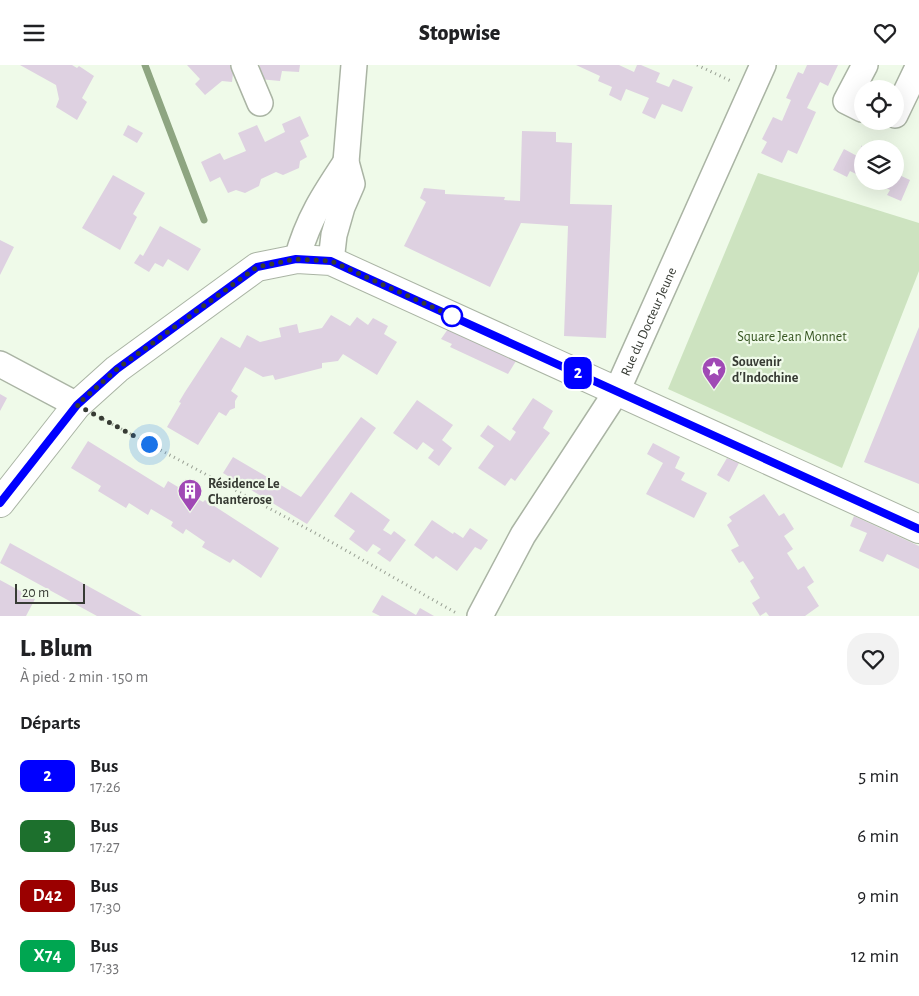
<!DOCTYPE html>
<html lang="fr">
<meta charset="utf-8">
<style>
:root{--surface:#fff;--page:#f2f2f2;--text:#202124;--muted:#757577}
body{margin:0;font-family:"Alegreya Sans",sans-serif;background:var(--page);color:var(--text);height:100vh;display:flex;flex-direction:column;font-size:19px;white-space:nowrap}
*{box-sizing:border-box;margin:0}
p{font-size:16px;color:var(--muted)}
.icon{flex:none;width:28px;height:28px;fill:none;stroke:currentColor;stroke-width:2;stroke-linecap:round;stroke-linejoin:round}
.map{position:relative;height:551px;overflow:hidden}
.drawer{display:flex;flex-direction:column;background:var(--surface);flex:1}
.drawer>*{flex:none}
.badge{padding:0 10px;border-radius:8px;font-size:18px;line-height:32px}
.tools{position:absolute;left:854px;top:15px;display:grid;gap:10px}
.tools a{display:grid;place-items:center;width:50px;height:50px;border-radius:50%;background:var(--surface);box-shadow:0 5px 20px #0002;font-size:25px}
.scale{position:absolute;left:15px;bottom:12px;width:70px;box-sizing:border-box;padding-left:5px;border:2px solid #373b34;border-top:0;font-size:14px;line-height:18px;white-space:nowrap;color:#373b34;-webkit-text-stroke:4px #effae9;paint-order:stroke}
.you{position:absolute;width:25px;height:25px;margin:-12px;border:4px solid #fff;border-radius:50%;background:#1a73e8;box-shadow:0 0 0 8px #1a73e833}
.map>.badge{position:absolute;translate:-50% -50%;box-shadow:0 0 0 2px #fff}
h2{padding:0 20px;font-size:19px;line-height:45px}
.round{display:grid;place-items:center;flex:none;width:52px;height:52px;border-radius:20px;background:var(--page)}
.summary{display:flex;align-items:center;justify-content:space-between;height:85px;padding:0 20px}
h1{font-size:24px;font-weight:800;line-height:38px}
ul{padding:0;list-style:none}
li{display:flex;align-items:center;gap:15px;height:60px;padding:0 20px}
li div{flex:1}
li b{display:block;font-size:19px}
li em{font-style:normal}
li .badge{min-width:55px;font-weight:700;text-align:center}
header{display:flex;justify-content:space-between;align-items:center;height:65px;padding:0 20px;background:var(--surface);font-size:22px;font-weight:800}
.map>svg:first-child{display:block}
</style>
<header><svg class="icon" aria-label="menu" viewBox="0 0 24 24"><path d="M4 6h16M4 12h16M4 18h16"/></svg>Stopwise<svg class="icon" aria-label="heart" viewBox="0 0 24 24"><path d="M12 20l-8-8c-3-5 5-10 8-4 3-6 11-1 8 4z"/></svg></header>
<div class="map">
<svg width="919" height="551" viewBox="0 0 919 551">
<rect width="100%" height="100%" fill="#effae9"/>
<path fill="#cde3c0" d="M 758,108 L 919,158 L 919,206 L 842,403 L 668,324 Z"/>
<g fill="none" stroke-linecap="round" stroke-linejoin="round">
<path stroke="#8ea581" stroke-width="7" d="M 145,0 L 204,155"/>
</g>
<path fill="#ded1e1" d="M 20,0 L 72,0 L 77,3 L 79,1 L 94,11 L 82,33 L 87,37 L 77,55 L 56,42 L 59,34 L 56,20 Z
M 187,0 L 234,0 L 232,17 L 222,16 L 205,30 L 195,19 L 200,14 Z
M 260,0 L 300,0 L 299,7 L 282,6 L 280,16 L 259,14 Z
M 576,0 L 619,0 L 634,7 L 637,0 L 641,0 L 660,8 L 656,17 L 669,22 L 673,14 L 693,22 L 682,47 L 662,39 L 655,54 L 642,48 L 649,33 L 626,24 L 621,36 L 609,30 L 612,22 L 598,16 L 600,11 Z
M 807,0 L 838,0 L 828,21 L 820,17 L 807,43 L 816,47 L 797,89 L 788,85 L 782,98 L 761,88 L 767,77 L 762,74 L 773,52 L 782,56 L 791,35 L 786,33 L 798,7 L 803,9 Z
M 300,51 L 309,71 L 300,76 L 307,92 L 300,96 L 299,103 L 283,110 L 276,107 L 261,114 L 259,121 L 245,128 L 236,125 L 228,128 L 220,112 L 210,117 L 201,97 L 220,88 L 224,95 L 246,86 L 238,68 L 257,60 L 265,77 L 285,67 L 282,59 Z
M 128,60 L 143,68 L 137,78 L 123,70 Z
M 522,66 L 556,67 L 556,77 L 572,78 L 570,139 L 612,140 L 606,273 L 564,271 L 568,161 L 521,158 L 490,222 L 404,181 L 426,137 L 420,133 L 424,123 L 445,125 L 445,129 L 505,132 L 504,135 L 520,136 Z
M 862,80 L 862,112 L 850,106 L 847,112 L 833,105 L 844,84 L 857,91 Z
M 895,97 L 901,100 L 897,109 L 910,115 L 901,136 L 887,130 L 890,125 L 872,116 L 895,116 Z
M 113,110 L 145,128 L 133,149 L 137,152 L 120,185 L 82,163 Z
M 160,161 L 201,184 L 188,206 L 168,194 L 163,202 L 155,198 L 149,207 L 134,198 L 140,189 L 143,191 Z
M 0,175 L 14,182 L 0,210 Z
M 331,250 L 350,261 L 357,252 L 368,260 L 373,253 L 388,261 L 384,269 L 397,277 L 377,310 L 343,289 L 338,296 L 322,298 L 322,303 L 275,315 L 273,310 L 263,312 L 245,302 L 231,326 L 238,331 L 235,336 L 235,343 L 230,345 L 226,351 L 219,347 L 198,380 L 167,362 L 181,338 L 179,337 L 185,327 L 221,272 L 240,283 L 247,270 L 260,277 L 281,272 L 279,263 L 297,259 L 299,268 L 322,263 Z
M 919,262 L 919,419 L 864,397 Z
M 448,264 L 516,296 L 508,309 L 450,282 L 452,279 L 441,274 Z
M 0,329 L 7,333 L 0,346 Z
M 533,333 L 553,346 L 543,363 L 550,368 L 515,416 L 511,413 L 505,421 L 478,403 L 494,381 L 480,371 L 488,360 L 510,376 L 516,367 L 512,364 Z
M 417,335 L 453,360 L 442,375 L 452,383 L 439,401 L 428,393 L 434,385 L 423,377 L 417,385 L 393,368 Z
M 361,352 L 376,363 L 307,459 L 223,408 L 233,392 L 301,432 Z
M 88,376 L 164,423 L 168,416 L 203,437 L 205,435 L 279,483 L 261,513 L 233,494 L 230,498 L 202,482 L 205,477 L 186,464 L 183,469 L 171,461 L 173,457 L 151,444 L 148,450 L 129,438 L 126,443 L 98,426 L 101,421 L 71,403 Z
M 653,378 L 680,392 L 675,403 L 685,408 L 681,415 L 707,428 L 694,453 L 646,429 L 663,398 L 647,389 Z
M 727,393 L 739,398 L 729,417 L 717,410 Z
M 351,427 L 390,455 L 383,465 L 391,470 L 394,466 L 406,475 L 390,497 L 377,488 L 381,484 L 373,479 L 367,487 L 349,474 L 355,466 L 334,451 Z
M 764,429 L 779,451 L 784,448 L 794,464 L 784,471 L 793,484 L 787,488 L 798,505 L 804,501 L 814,517 L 807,522 L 819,541 L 805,551 L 769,551 L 766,547 L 760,551 L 752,538 L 760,533 L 750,516 L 754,513 L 743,496 L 739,498 L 731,485 L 739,481 L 727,460 L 732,456 L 729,452 Z
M 854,451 L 919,481 L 919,504 L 887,489 L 883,497 L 859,486 L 867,468 L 850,461 Z
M 432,455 L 453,469 L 454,467 L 463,473 L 470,463 L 488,475 L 481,485 L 475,482 L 457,506 L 436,491 L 433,494 L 414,480 Z
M 10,478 L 142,551 L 97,551 L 0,498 Z
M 0,515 L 35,534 L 26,551 L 0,551 Z
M 382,530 L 416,550 L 420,543 L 434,551 L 380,551 L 372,547 Z"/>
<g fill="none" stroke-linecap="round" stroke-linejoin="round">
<defs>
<g id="street">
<path d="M 244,0 L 260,38"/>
<path d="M 862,44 L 846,36 L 865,0"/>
<path d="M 895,50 L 919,0"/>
<path d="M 297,194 C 308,154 324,130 346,97"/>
<path d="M 331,196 L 334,170 L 342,142 L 352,119 L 346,97 L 354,0"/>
<path d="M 0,299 L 77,340"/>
<path id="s1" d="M 480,551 L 523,470 L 617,326 L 763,0"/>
</g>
<path id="secondary" d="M 0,438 L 77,340 L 117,304 L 257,202 L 297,194 L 331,196 L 919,464"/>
</defs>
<use href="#street" stroke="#aab4a4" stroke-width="28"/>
<use href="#secondary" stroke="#aab4a4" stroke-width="30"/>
<path stroke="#989f93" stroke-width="3" stroke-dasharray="1 4" stroke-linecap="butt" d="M 697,0 L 731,16
M 99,352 L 317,469 L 458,549"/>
<use href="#street" stroke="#fff" stroke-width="25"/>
<use href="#secondary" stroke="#fff" stroke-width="28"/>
</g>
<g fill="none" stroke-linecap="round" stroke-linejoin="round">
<defs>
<path id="line" d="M 0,438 L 77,340 L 117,304 L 257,202 L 296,194 L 331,196 L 348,204 L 919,464"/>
</defs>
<use href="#line" stroke="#fff" stroke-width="11"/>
<use href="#line" stroke="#00f" stroke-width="8"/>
<path stroke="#373b34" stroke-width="5" stroke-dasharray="0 9" d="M 149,379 L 77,340 L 117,304 L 257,202 L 296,194 L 331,196 L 452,251"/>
</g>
<defs>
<symbol id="sight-pin" viewBox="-11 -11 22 30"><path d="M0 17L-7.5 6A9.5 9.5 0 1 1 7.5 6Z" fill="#a049b5" stroke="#effae9"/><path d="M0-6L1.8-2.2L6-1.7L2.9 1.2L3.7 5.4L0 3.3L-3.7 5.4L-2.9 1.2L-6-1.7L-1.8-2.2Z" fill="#fff"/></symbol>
<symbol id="building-pin" viewBox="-11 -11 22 30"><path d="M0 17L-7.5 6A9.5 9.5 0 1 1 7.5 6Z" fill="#a049b5" stroke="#effae9"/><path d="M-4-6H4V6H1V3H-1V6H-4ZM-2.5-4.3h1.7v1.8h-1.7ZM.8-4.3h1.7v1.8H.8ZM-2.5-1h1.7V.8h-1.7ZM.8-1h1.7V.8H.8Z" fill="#fff"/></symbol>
</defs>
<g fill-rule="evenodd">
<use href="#sight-pin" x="700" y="290" width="28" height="38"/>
<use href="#building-pin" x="176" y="412" width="28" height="38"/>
</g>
<circle fill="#fff" stroke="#00f" stroke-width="2.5" cx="452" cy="251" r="10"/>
<g text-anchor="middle" stroke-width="4.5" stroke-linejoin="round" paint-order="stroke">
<g font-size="14" fill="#373b34" stroke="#effae9">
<text dy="5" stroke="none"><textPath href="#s1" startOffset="340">Rue du Docteur Jeune</textPath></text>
</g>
<g font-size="14" fill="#365521" stroke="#effae9">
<text x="792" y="276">Square Jean Monnet</text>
</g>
<g font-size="14" font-weight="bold" fill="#373b34" stroke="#effae9" text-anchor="start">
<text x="732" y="301">Souvenir<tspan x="732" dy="16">d'Indochine</tspan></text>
<text x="208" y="423">Résidence Le<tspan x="208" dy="16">Chanterose</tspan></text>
</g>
</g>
</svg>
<div class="tools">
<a><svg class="icon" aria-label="locate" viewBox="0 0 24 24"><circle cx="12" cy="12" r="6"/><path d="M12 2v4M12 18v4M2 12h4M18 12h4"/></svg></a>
<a><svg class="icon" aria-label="layers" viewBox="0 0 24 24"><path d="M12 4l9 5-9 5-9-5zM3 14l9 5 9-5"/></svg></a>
</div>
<div class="scale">20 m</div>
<div class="you" style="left:149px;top:379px"></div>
<b class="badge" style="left:578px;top:308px;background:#00f;color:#fff">2</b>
</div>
<section class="drawer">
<div class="summary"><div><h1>L. Blum</h1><p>À pied · 2 min · 150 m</p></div><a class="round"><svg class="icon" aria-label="heart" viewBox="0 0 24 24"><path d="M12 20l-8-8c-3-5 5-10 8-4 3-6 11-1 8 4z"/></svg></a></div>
<h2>Départs</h2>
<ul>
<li><span class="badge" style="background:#00f;color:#fff">2</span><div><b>Bus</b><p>17:26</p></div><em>5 min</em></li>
<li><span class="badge" style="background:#1d702d;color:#fff">3</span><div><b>Bus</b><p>17:27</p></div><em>6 min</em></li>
<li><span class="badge" style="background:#9b0000;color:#fff">D42</span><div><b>Bus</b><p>17:30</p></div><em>9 min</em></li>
<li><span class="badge" style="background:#00a651;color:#fff">X74</span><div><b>Bus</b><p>17:33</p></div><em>12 min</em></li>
</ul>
</section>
